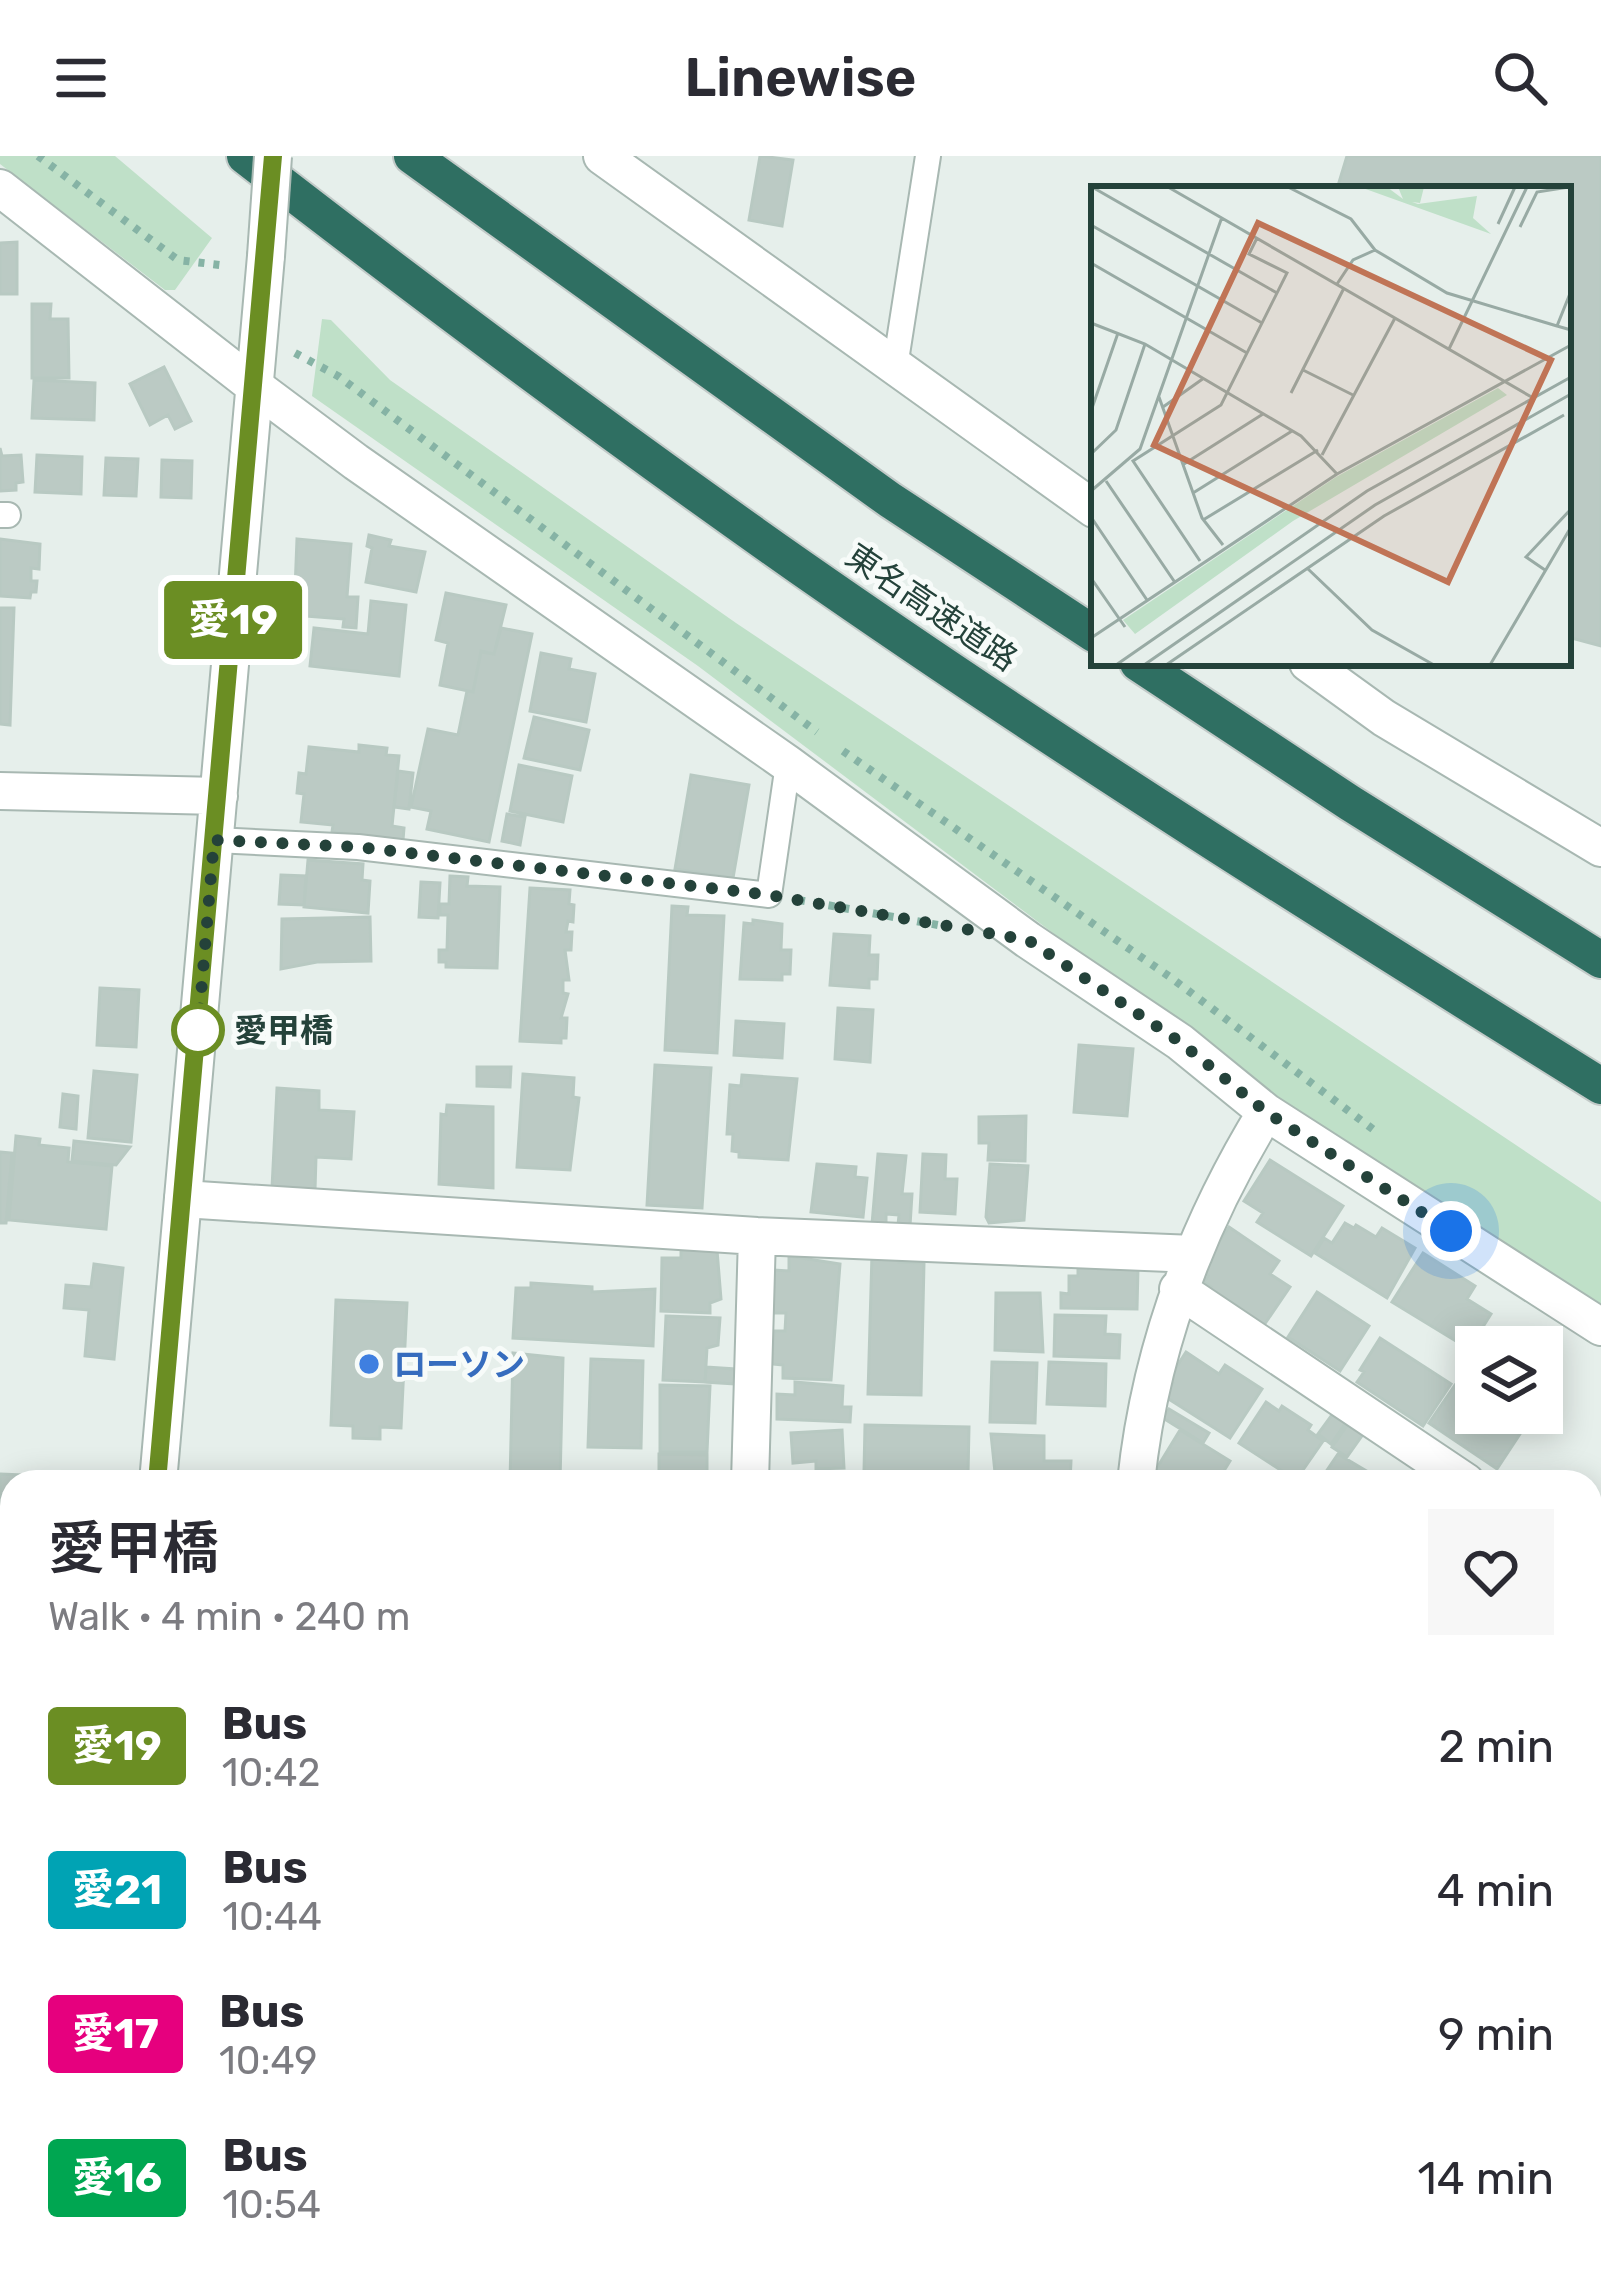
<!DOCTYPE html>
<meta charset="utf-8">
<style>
:root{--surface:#fff;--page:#f7f7f7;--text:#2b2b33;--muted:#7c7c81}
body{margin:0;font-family:Rubik,"Noto Sans JP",sans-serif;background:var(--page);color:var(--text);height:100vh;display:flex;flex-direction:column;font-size:45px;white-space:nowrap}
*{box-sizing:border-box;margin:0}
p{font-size:39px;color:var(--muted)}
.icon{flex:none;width:66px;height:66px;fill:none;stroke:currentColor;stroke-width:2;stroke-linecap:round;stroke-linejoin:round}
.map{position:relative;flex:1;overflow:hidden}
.side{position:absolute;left:0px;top:1314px;width:1602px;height:807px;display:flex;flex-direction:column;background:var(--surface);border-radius:36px 36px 0 0;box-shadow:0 6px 30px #0003}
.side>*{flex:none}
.badge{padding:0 24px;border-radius:9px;font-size:42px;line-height:78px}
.buttons{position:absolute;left:1455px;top:1170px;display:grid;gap:24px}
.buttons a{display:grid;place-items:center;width:108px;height:108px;border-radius:0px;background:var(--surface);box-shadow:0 6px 30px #0003;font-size:60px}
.you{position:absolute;width:60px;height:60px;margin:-30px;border:9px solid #fff;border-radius:50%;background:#1a73e8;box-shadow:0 0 0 18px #1a73e833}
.map>.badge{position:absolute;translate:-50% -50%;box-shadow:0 0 0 6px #fff}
.round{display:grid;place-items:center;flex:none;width:126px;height:126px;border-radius:0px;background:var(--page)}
.overview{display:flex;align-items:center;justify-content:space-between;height:204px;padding:0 48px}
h1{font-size:57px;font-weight:600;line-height:90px}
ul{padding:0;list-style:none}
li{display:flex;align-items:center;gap:36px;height:144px;padding:0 48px}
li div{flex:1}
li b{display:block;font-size:45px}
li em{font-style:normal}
li .badge{min-width:132px;font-weight:700;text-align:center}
header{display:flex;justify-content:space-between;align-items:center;height:156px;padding:0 48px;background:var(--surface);font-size:54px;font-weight:600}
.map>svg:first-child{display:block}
</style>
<header><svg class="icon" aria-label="menu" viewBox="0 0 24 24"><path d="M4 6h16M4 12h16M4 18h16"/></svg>Linewise<svg class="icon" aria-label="search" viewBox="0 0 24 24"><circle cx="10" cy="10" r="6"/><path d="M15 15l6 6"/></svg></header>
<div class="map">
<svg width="1601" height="2119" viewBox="0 0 1601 2119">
<rect width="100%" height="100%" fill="#e6efeb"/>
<path fill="#bfe0c8" d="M 0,0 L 115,0 L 212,82 L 175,134 L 165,134 L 0,8 Z
M 322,163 L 331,164 L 390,224 L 736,467 L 1601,1046 L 1601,1156 L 1288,954 L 698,510 L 312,240 Z
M 1423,2109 L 1590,2109 L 1601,2119 L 1413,2119 Z"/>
<path fill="#bbcac4" stroke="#b8c9c2" stroke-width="3" d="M 760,0 L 793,4 L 782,70 L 749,64 Z
M 1347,0 L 1601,0 L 1601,490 L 1568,481 L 1568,33 L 1337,33 Z
M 17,86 L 17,138 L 0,138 L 0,87 Z
M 32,148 L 51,148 L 50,163 L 68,163 L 69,222 L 32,222 Z
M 164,211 L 191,265 L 175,273 L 168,259 L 150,269 L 130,228 Z
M 34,224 L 95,227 L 94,264 L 32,262 Z
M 0,292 L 2,300 L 21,299 L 23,326 L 16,327 L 16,334 L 0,335 Z
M 37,299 L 82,301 L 81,338 L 35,336 Z
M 106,302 L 138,303 L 136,340 L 104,339 Z
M 162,304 L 192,305 L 191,342 L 161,341 Z
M 369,379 L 391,384 L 389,390 L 425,396 L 416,436 L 366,426 L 372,392 L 367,390 Z
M 0,383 L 40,388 L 39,413 L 31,412 L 31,425 L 37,425 L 36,436 L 31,436 L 30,442 L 0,440 Z
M 297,383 L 351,388 L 347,441 L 358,441 L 356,472 L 343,471 L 344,463 L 294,459 Z
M 446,437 L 506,449 L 494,498 L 481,495 L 473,536 L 440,529 L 448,487 L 436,484 Z
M 371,445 L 406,449 L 399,520 L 310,510 L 314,472 L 368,478 Z
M 0,452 L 14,452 L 10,569 L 0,568 Z
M 501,472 L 532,478 L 489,686 L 427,673 L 431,655 L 411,651 L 428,573 L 458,579 L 467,535 L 473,536 L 481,496 L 494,498 Z
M 541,497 L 571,503 L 569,513 L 595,518 L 586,566 L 530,555 Z
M 534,561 L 589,574 L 580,614 L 524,602 Z
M 359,589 L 387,592 L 386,599 L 399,600 L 392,670 L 404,672 L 403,684 L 332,676 L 333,669 L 301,666 L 304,638 L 297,637 L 299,617 L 306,618 L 309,591 L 359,596 Z
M 519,609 L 572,620 L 563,666 L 510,655 Z
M 398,615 L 413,617 L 409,653 L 394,651 Z
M 691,619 L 749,629 L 733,722 L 675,713 Z
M 507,658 L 525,661 L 520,689 L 502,685 Z
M 308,704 L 363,708 L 362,724 L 370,725 L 368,757 L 304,751 Z
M 281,719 L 306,720 L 304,749 L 279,748 Z
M 450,720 L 468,721 L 467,730 L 500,731 L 497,812 L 446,811 L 446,806 L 439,806 L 439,794 L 447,794 L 448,759 L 440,759 L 440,748 L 449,748 Z
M 421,726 L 440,727 L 438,762 L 419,761 Z
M 530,732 L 570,734 L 569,748 L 574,749 L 573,766 L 568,765 L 566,776 L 572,776 L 571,794 L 565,794 L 569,824 L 563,824 L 563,837 L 568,838 L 561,862 L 567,862 L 566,882 L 561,882 L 561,887 L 520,885 Z
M 672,750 L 688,751 L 687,759 L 724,760 L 717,897 L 665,894 Z
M 370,761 L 371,805 L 317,806 L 281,813 L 282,763 Z
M 753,764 L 782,768 L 781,794 L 791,794 L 790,818 L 782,818 L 782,824 L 740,823 L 744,767 L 753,768 Z
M 834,778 L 870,780 L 869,799 L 878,799 L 877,823 L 869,823 L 869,832 L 830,829 Z
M 100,832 L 139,834 L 136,891 L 97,889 Z
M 838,852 L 873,854 L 870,906 L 835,903 Z
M 736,865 L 784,868 L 782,902 L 734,899 Z
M 1079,889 L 1133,893 L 1127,960 L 1074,956 Z
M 655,909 L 711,912 L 702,1052 L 647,1049 Z
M 477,911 L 511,911 L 510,931 L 477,930 Z
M 94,915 L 137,919 L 131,986 L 88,982 Z
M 523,918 L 574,922 L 573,941 L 579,942 L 570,1014 L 517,1011 Z
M 742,919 L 797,923 L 788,1004 L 739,1001 L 739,996 L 732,995 L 733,978 L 727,978 L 730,929 L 741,930 Z
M 277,932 L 319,935 L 319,954 L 354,956 L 351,1003 L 316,1001 L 315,1034 L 272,1032 Z
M 63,938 L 78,940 L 76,973 L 60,971 Z
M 447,949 L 493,951 L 493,1032 L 439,1028 L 441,958 L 446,959 Z
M 1026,960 L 1025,1005 L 988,1004 L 989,987 L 979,987 L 979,961 Z
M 16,980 L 40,983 L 39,989 L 69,992 L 68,1006 L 112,1010 L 106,1073 L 9,1064 Z
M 74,985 L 130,991 L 116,1009 L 72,1005 Z
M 0,996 L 12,997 L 6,1067 L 0,1067 Z
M 878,998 L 906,1000 L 902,1038 L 912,1038 L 910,1070 L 898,1069 L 899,1059 L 886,1058 L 886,1068 L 872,1068 Z
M 923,998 L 946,999 L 945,1023 L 957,1023 L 955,1058 L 920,1056 Z
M 1270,1004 L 1343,1050 L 1311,1100 L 1257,1066 L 1263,1057 L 1244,1045 Z
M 817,1008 L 856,1011 L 855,1021 L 867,1022 L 863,1061 L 811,1056 Z
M 990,1008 L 1028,1010 L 1024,1064 L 989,1067 L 986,1061 Z
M 1345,1067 L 1354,1072 L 1356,1069 L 1376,1081 L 1382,1072 L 1415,1092 L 1387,1142 L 1315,1097 L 1324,1082 L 1332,1087 Z
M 1229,1071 L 1279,1105 L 1270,1118 L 1290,1131 L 1264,1169 L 1209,1133 L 1211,1131 L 1204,1126 L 1208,1120 L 1202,1116 L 1212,1102 L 1209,1101 Z
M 681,1094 L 717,1094 L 721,1143 L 710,1147 L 710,1157 L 661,1155 L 662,1102 L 681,1102 Z
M 1423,1097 L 1475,1130 L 1467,1143 L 1491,1158 L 1469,1193 L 1392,1146 Z
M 872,1098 L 900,1099 L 899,1106 L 924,1107 L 921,1239 L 868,1238 Z
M 789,1100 L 840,1108 L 831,1224 L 783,1222 L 783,1209 L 772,1208 L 774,1175 L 785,1175 L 786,1157 L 772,1157 L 775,1114 L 789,1115 Z
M 94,1108 L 123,1112 L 114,1203 L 85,1200 L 89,1154 L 64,1152 L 66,1129 L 91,1131 Z
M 1078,1111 L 1138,1112 L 1137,1153 L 1061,1152 L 1061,1137 L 1069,1138 L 1069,1120 L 1078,1120 Z
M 531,1127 L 592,1131 L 592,1136 L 655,1133 L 653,1190 L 513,1182 L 516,1132 L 531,1132 Z
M 1317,1136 L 1369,1170 L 1340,1215 L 1288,1181 Z
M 996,1137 L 1040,1137 L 1043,1196 L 995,1194 Z
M 336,1144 L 407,1147 L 401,1272 L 380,1271 L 380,1283 L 353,1282 L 353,1270 L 331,1269 Z
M 1055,1159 L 1106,1160 L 1105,1178 L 1120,1179 L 1119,1202 L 1054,1200 Z
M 666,1160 L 720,1162 L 718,1189 L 707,1192 L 705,1226 L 663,1224 Z
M 1380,1182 L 1451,1228 L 1423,1270 L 1357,1226 L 1364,1216 L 1360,1214 Z
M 1186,1196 L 1219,1218 L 1225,1209 L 1262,1233 L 1230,1282 L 1164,1240 L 1173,1227 L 1168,1224 Z
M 513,1197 L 563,1202 L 560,1326 L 510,1326 Z
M 591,1203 L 643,1205 L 641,1292 L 588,1291 Z
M 992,1206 L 1037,1207 L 1035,1267 L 990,1266 Z
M 1049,1206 L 1106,1208 L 1105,1250 L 1047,1248 Z
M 706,1211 L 735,1213 L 734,1228 L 705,1226 Z
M 795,1226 L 843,1230 L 842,1251 L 851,1251 L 850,1266 L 777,1263 L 777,1238 L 795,1239 Z
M 660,1229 L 710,1230 L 707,1296 L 660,1296 Z
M 1455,1229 L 1476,1244 L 1476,1257 L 1495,1257 L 1522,1275 L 1497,1313 L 1429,1267 Z
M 1266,1246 L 1279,1255 L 1282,1250 L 1311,1269 L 1308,1274 L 1323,1285 L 1296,1324 L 1239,1287 Z
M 1169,1253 L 1209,1277 L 1203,1287 L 1163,1262 Z
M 1334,1256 L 1347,1265 L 1331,1288 L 1318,1278 Z
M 1349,1267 L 1364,1277 L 1347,1301 L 1332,1291 Z
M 865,1269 L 969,1271 L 968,1319 L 864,1316 Z
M 842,1274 L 844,1312 L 816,1313 L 816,1305 L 793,1307 L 791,1277 Z
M 1180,1274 L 1230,1305 L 1217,1326 L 1162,1326 L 1152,1320 Z
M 991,1278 L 1044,1280 L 1044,1305 L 1071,1305 L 1070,1326 L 996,1326 Z
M 659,1298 L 707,1299 L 707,1326 L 659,1326 Z
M 1338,1298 L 1385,1326 L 1319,1326 Z
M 49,1316 L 101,1320 L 101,1326 L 49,1326 Z
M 0,1318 L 22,1319 L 22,1326 L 12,1326 L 12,1355 L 0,1355 Z
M 0,1806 L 11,1807 L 12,1814 L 12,1892 L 0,1891 L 3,1827 L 0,1827 Z
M 0,1907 L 12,1908 L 12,2053 L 0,2048 Z
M 233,2109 L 310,2109 L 310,2119 L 232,2119 Z
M 356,2109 L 410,2109 L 410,2119 L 355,2119 Z
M 451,2109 L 503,2109 L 503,2119 L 450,2119 Z
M 577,2109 L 654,2109 L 653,2119 L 576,2119 Z
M 665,2109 L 720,2109 L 719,2119 L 664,2119 Z
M 809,2109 L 892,2109 L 891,2119 L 808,2119 Z
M 911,2109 L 968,2109 L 966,2119 L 910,2119 Z
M 1105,2109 L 1198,2109 L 1195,2119 L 1111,2119 L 1113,2111 Z
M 1303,2109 L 1370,2109 L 1364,2119 L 1320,2119 Z"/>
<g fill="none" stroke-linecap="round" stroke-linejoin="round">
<defs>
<path id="service" d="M 895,211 L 928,0
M 0,359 L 8,359
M 215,684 L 358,691 L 769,739 L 788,608
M 0,2066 L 12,2067"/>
<path id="minor" d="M 602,0 L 1094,353
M 253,229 L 356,306 L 788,608 L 1028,784 L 1180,886 L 1266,956 L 1601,1171
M 1308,507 L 1384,562 L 1601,692
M 183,1043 L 757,1080 L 1194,1098
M 1178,1133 L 1466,1326
M 750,1326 L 757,1080
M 1136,1326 C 1150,1192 1196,1070 1266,956
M 1590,1409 L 1601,1416
M 0,1462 L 12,1464
M 1590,1634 L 1601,1641
M 1590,1862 L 1601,1869
M 1590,1935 L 1601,1924
M 1590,2095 L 1601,2102
M 1243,2109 L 1260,2119
M 335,2119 L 336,2109
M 554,2119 L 555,2109
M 771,2119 L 772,2109
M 1402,2119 L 1413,2109"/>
<path id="tertiary" d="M 0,32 L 253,229
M 0,635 L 219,640
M 158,1326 L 266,100
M 84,2119 L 85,2109
M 1054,2119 L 1055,2109"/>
<path id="motorway" d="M 245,0 C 427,141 612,279 800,411 C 1061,593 1331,762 1601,930
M 412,0 L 890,344 L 1094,478
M 1138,507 L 1350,647 L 1601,804"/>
</defs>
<use href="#service" stroke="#a8b8b2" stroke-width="28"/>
<use href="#minor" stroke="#a8b8b2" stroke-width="40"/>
<use href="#tertiary" stroke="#a8b8b2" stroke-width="40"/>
<use href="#motorway" stroke="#c2cac8" stroke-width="40"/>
<path stroke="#86b3a5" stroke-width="8" stroke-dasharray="6 9" stroke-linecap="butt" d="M 38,0 L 178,104 L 220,109
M 295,197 L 338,220 L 817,576
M 843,595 L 1170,821 L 1378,977
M 799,744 L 938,769"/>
<use href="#service" stroke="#fff" stroke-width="24"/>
<use href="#minor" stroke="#fff" stroke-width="36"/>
<use href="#tertiary" stroke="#fff" stroke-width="36"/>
<use href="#motorway" stroke="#2f6f62" stroke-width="36"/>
<defs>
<path id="tertiary-bridge" d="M 266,100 L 273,0"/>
</defs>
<use href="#tertiary-bridge" stroke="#a8b8b2" stroke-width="40" stroke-linecap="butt"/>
<use href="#tertiary-bridge" stroke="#fff" stroke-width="36"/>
</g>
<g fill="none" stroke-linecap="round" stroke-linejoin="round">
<defs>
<path id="line" d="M 157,1326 L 273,0"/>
</defs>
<use href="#line" stroke="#fff" stroke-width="27"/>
<use href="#line" stroke="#6b8e23" stroke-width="18"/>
<path stroke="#24423a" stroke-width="12" stroke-dasharray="0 21.6" d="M 198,874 L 214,684 L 358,691 L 769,739 L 1028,784 L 1180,886 L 1266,956 L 1451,1075"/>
</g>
<circle fill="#fff" stroke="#6b8e23" stroke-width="6" cx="198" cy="874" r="24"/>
<circle fill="#3f7fe0" stroke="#f7fbf9" stroke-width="4.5" cx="369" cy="1208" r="12"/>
<g text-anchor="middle" stroke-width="10" stroke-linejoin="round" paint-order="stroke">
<g font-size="33" fill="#24423a" stroke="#f7fbf9">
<text transform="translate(932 451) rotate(34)" y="12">東名高速道路</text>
</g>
<g font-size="33" font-weight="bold" fill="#24423a" stroke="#f7fbf9" text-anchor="start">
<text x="234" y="886">愛甲橋</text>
</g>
<g font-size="33" font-weight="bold" fill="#366cbe" stroke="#f7fbf9" text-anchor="start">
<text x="393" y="1220">ローソン</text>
</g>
</g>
<g transform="translate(1091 30)">
<rect width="480" height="480" fill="#e6efeb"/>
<path d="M 269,1 L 296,1 L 312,13 L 307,1 L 333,1 L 329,17 L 321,16 L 327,18 L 386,10 L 382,32 L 400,48 ZM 407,202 L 416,209 L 202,335 L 44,448 L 32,434 L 245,291 Z" fill="#bfe0c8"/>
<path fill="none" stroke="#98aaa4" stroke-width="3" d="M 1,1 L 186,107M 77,1 L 444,213M 197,1 L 260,33 L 284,64 L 356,107 L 466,140M 407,38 L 424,1M 0,39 L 171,137M 429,41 L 446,6 L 478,1M 0,77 L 156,167M 246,98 L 262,74 L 284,64M 480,105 L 466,140 L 480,144M 0,137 L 54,158 L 210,250 L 246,288M 358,163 L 436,1M 212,184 L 262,209M 200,207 L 253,102M 68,211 L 111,332 L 132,359M 72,221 L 113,192M 0,225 L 27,147M 0,268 L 25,244 L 54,158M 231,269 L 304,132M 93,278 L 172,228M 15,295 L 83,395M 0,305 L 49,263 L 131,31M 102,307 L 201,245M 0,331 L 56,414M 112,334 L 227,264M 109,375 L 42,275 L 130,219 L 196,87 L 158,68 L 166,52M 216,382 L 281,444 L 343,479M 454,384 L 435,371 L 480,323M 0,392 L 34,441M 0,452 L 246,288 L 480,159M 25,479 L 276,305 L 480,191M 53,479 L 284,319 L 480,208M 75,479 L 293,330 L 473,229M 399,479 L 480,341"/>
<path fill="#c07456" fill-opacity="0.15" stroke="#c07456" stroke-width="6" d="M 167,37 L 460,174 L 357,396 L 63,259 Z"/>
<rect width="480" height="480" fill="none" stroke="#24423a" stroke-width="6"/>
</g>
</svg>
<div class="buttons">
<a><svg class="icon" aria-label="layers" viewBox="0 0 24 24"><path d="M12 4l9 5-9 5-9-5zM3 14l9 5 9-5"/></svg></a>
</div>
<div class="you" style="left:1451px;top:1075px"></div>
<b class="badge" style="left:233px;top:464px;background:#6b8e23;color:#fff">愛19</b>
<section class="side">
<div class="overview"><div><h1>愛甲橋</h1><p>Walk · 4 min · 240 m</p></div><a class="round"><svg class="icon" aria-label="heart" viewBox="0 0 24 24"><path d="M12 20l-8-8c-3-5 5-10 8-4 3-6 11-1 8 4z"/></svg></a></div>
<ul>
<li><span class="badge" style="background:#6b8e23;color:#fff">愛19</span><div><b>Bus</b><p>10:42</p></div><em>2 min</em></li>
<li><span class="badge" style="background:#00a3b4;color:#fff">愛21</span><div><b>Bus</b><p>10:44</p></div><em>4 min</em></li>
<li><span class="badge" style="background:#e6007e;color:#fff">愛17</span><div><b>Bus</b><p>10:49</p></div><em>9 min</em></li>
<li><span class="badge" style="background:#00a651;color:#fff">愛16</span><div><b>Bus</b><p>10:54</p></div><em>14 min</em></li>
</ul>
</section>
</div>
